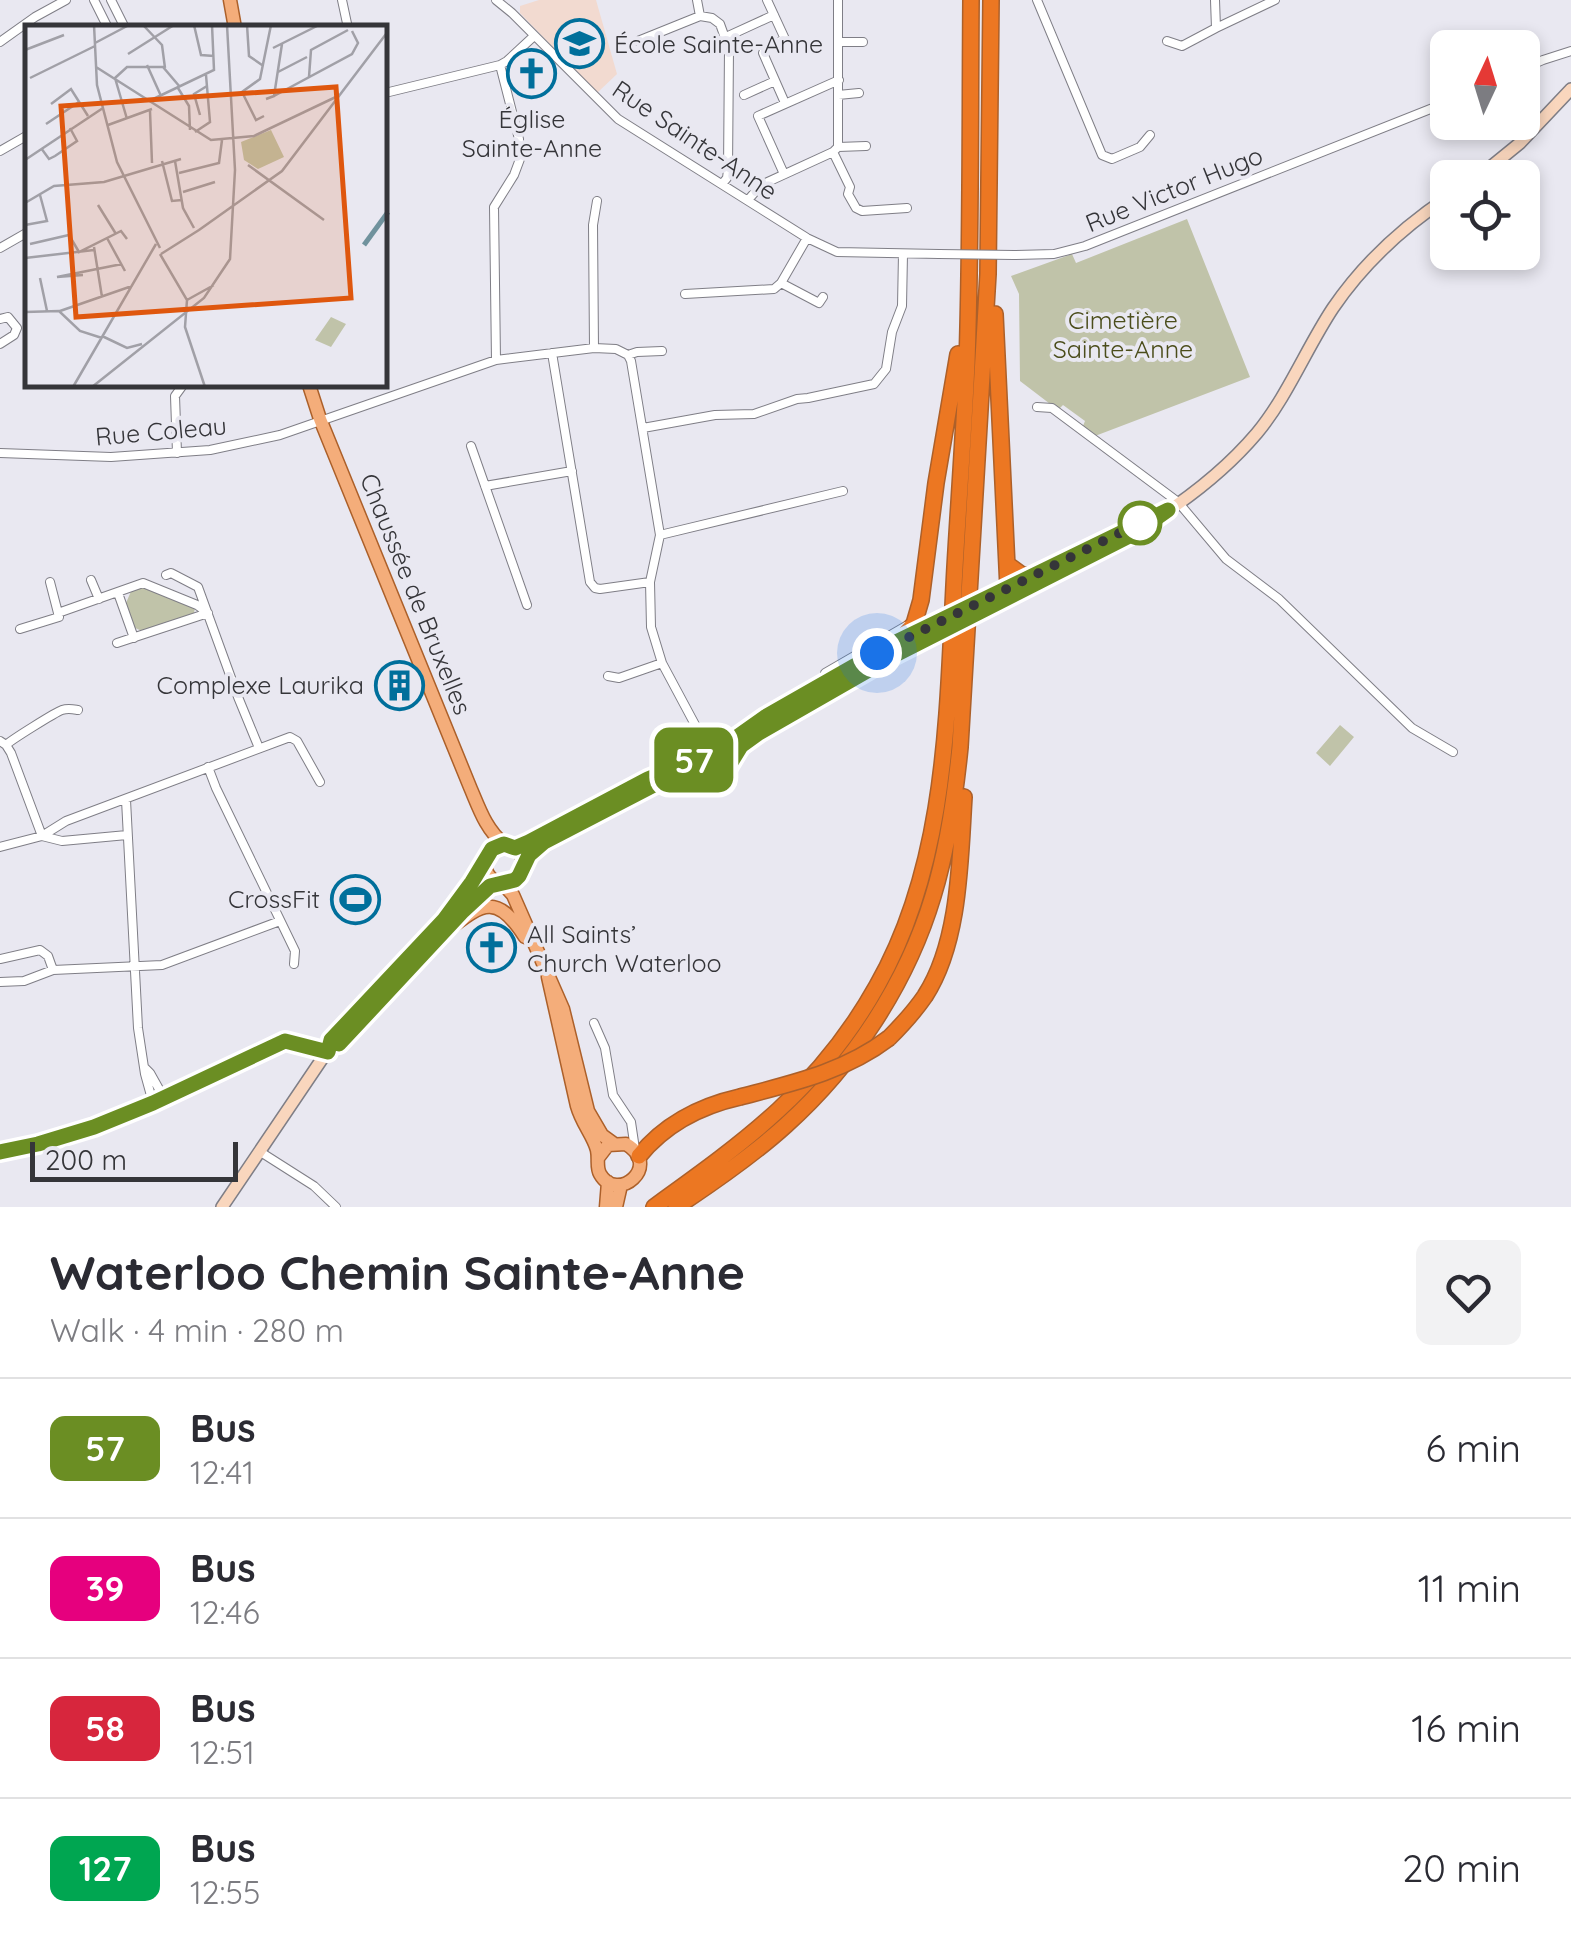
<!DOCTYPE html>
<meta charset="utf-8">
<style>
:root{--surface:#fff;--page:#f2f2f3;--text:#2b2b33;--muted:#7c7c81;--line:#e1e1e2}
body{margin:0;font-family:Quicksand,sans-serif;background:var(--page);color:var(--text);height:100vh;display:flex;flex-direction:column;font-size:38px;white-space:nowrap}
*{box-sizing:border-box;margin:0}
p{font-size:32px;color:var(--muted)}
.icon{flex:none;width:55px;height:55px;fill:none;stroke:currentColor;stroke-width:2;stroke-linecap:round;stroke-linejoin:round}
.map{position:relative;height:1207px;overflow:hidden}
.sheet{display:flex;flex-direction:column;background:var(--surface);flex:1}
.sheet>*{flex:none}
.badge{padding:0 20px;border-radius:15px;font-size:35px;line-height:65px}
.needle{width:65px;rotate:4deg}
.fabs{position:absolute;left:1430px;top:30px;display:grid;gap:20px}
.fabs a{display:grid;place-items:center;width:110px;height:110px;border-radius:15px;background:var(--surface);box-shadow:0 5px 15px #0003;font-size:50px}
.scale{position:absolute;left:30px;bottom:25px;width:208px;box-sizing:border-box;padding-left:10px;border:5px solid #353539;border-top:0;font-size:28px;line-height:35px;white-space:nowrap;color:#353539;-webkit-text-stroke:8px #e9e8f1;paint-order:stroke}
.you{position:absolute;width:50px;height:50px;margin:-25px;border:8px solid #fff;border-radius:50%;background:#1a73e8;box-shadow:0 0 0 15px #1a73e833}
.map>.badge{position:absolute;translate:-50% -50%;box-shadow:0 0 0 5px #fff}
.round{display:grid;place-items:center;flex:none;width:105px;height:105px;border-radius:15px;background:var(--page)}
.head{display:flex;align-items:center;justify-content:space-between;height:170px;padding:0 50px}
h1{font-size:48px;font-weight:800;line-height:75px}
ul{padding:0;list-style:none}
li{display:flex;align-items:center;gap:30px;height:140px;padding:0 50px;border-top:2px solid var(--line)}
li div{flex:1}
li b{display:block;font-size:38px}
li em{font-style:normal}
li .badge{min-width:110px;font-weight:700;text-align:center}
.map>svg:first-child{display:block}
</style>
<div class="map">
<svg width="1571" height="1207" viewBox="0 0 1571 1207">
<rect width="100%" height="100%" fill="#e9e8f1"/>
<path fill="#f2dad0" d="M 539,0 L 596,0 L 617,74 L 597,93 L 520,13 L 520,6 Z"/>
<path fill="#c0c3a9" d="M 1187,219 L 1250,377 L 1095,436 L 1083,426 L 1085,421 L 1063,405 L 1058,410 L 1020,381 L 1019,294 L 1011,276 L 1072,254 L 1076,263 Z
M 143,585 L 195,608 L 194,613 L 144,632 L 133,627 L 126,603 L 132,589 Z
M 1340,725 L 1354,737 L 1330,766 L 1316,753 Z"/>
<g fill="none" stroke-linecap="round" stroke-linejoin="round">
<defs>
<path id="minor" d="M 94,0 L 108,28
M 111,0 L 125,28
M 342,0 L 348,28
M 496,0 L 512,13 L 618,119 L 807,238 L 837,252 L 939,254
M 697,0 L 700,16
M 767,0 L 785,39 L 765,48 L 763,53 L 785,103
M 1037,0 L 1102,155 L 1112,159 L 1140,147 L 1150,135
M 1216,28 L 1275,0
M 726,37 L 774,15
M 638,41 L 700,16 L 712,18 L 720,24 L 729,49 L 728,170 L 727,178 L 722,184
M 1167,41 L 1182,46 L 1216,28 L 1215,0
M 0,42 L 35,17 L 66,0
M 838,42 L 863,42
M 1522,69 L 1543,60 L 1571,51
M 385,93 L 500,65 L 507,61 L 534,36
M 744,95 L 775,81
M 838,95 L 859,93
M 838,147 L 866,146
M 0,151 L 28,135
M 833,152 L 850,187 L 848,194 L 856,208 L 862,211 L 907,208
M 784,174 L 758,116 L 839,80
M 748,200 L 761,185 L 833,152 L 838,147 L 838,0
M 0,248 L 28,232
M 1014,255 L 1054,254 L 1085,246 L 1448,102
M 781,283 L 819,303 L 823,297
M 685,294 L 774,289 L 781,283 L 807,238
M 0,319 L 8,317 L 17,328 L 14,335 L 0,344
M 594,348 L 593,225 L 597,201
M 552,353 L 590,582 L 595,588 L 600,589 L 650,582
M 628,355 L 631,361 L 660,535 L 650,582 L 651,627 L 662,663 L 707,747
M 496,360 L 494,207 L 514,175 L 520,159 L 519,139 L 500,65
M 1037,407 L 1052,408 L 1178,502 L 1226,559 L 1279,599 L 1412,728 L 1453,752
M 643,428 L 715,415 L 754,414 L 797,399 L 808,398 L 874,384 L 886,369 L 892,332 L 902,306 L 903,254
M 471,446 L 527,605
M 0,453 L 111,457 L 210,450 L 280,435 L 496,360 L 594,348 L 616,349 L 628,355 L 637,352 L 662,351
M 177,453 L 175,396 L 183,385
M 485,486 L 572,471
M 660,535 L 843,491
M 166,575 L 171,573 L 198,587 L 238,697 L 259,748
M 91,580 L 99,599
M 50,582 L 58,613 L 143,583 L 197,605 L 208,613
M 118,593 L 134,638
M 20,629 L 59,617 L 58,613
M 117,643 L 208,613
M 608,676 L 619,678 L 662,663
M 825,682 L 825,673 L 906,626
M 0,741 L 6,745 L 11,753 L 42,836 L 66,821 L 290,737 L 297,741 L 320,782
M 6,745 C 11,740 56,712 62,710 C 68,708 72,709 78,710
M 208,767 L 216,788 L 295,951 L 294,964
M 126,800 L 138,1028 L 145,1074 L 153,1103
M 0,847 L 42,836 L 62,841 L 127,835
M 0,959 L 40,950 L 48,956 L 53,970
M 0,982 L 24,981 L 53,970 L 162,965 L 280,921
M 594,1023 L 605,1048 L 613,1095 L 631,1122 L 635,1149
M 145,1068 L 150,1073 L 164,1098
M 259,1151 L 314,1186 L 336,1207"/>
<path id="tertiary" d="M 0,1152 L 38,1144 L 94,1127 L 164,1098 L 285,1041 L 328,1051"/>
<path id="secondary" d="M 1477,178 L 1520,143 L 1571,89
M 1006,589 L 1123,531
M 1003,600 C 1094,556 1191,511 1257,433 C 1287,397 1307,347 1333,308 C 1363,264 1403,227 1448,197
M 723,746 L 712,745 L 701,754 L 699,763 C 705,776 723,784 731,766 C 733,761 733,755 737,751 C 741,745 743,744 749,739 L 854,677 L 925,639
M 723,746 C 740,737 754,724 770,715 C 820,684 871,656 924,630
M 515,848 L 648,779 L 699,758
M 523,864 L 535,849 L 544,843 L 633,796
M 382,987 L 444,920 L 484,864
M 222,1207 L 324,1056 L 339,1044 L 463,911 L 482,892 L 498,883"/>
<path id="primary" d="M 230,0 L 235,28
M 309,385 L 320,419 L 470,787 C 479,808 486,830 504,844
M485 864a19 19 0 1 1 38 0a19 19 0 1 1-38 0Z
M 503,884 L 513,895 L 563,1009 L 588,1111 L 602,1135 L 613,1143
M 441,935 C 479,907 494,888 525,937
M 548,977 L 577,1106 C 582,1124 593,1135 597,1150 C 599,1159 596,1167 600,1174 C 617,1204 663,1166 626,1144 L 608,1145 L 598,1158
M 606,1207 L 608,1182
M 616,1207 L 621,1185"/>
<path id="motorway" d="M 995,314 L 1008,588 L 1005,599
M 1007,564 L 1022,575 L 1032,576
M 898,641 L 914,624 L 921,600 L 936,483 L 958,354
M 889,1038 C 902,1025 914,1012 925,996 C 960,942 960,860 964,797
M 639,1156 C 665,1124 700,1106 740,1097
M 654,1207 C 746,1141 820,1088 877,986 C 949,860 947,708 955,567 C 959,499 964,431 967,363 C 971,242 970,121 971,0
M 676,1207 C 714,1182 752,1156 786,1125 C 853,1065 907,983 933,896 C 948,847 955,797 960,747 L 988,274 L 991,0"/>
</defs>
<use href="#minor" stroke="#7f7e86" stroke-width="10"/>
<use href="#tertiary" stroke="#7f7e86" stroke-width="12"/>
<use href="#secondary" stroke="#7f7e86" stroke-width="14"/>
<use href="#primary" stroke="#ac602a" stroke-width="15"/>
<use href="#motorway" stroke="#ac602a" stroke-width="18"/>
<use href="#minor" stroke="#fff" stroke-width="8"/>
<use href="#tertiary" stroke="#fff" stroke-width="10"/>
<use href="#secondary" stroke="#f9d6bd" stroke-width="11"/>
<use href="#primary" stroke="#f4ad7a" stroke-width="12"/>
<use href="#motorway" stroke="#ec7722" stroke-width="15"/>
<defs>
<path id="minor-bridge" d="M 939,254 L 1014,255"/>
<path id="secondary-bridge" d="M 924,630 L 1000,592
M 925,639 L 1000,602"/>
<path id="motorway-bridge" d="M 740,1097 C 793,1083 844,1072 889,1038"/>
</defs>
<use href="#minor-bridge" stroke="#7f7e86" stroke-width="10" stroke-linecap="butt"/>
<use href="#secondary-bridge" stroke="#7f7e86" stroke-width="14" stroke-linecap="butt"/>
<use href="#motorway-bridge" stroke="#ac602a" stroke-width="18" stroke-linecap="butt"/>
<use href="#minor-bridge" stroke="#fff" stroke-width="8"/>
<use href="#secondary-bridge" stroke="#f9d6bd" stroke-width="11"/>
<use href="#motorway-bridge" stroke="#ec7722" stroke-width="15"/>
</g>
<g fill="none" stroke-linecap="round" stroke-linejoin="round">
<defs>
<path id="line" d="M 0,1152 L 38,1144 L 94,1127 L 153,1103 L 285,1041 L 328,1052 L 331,1040 L 444,920 L 472,882 L 492,849 L 504,844 L 515,848 L 529,842 L 648,779 L 699,758 L 707,746 L 718,744 L 724,746 L 765,717 L 898,641 L 1168,510 L 1137,532 L 895,655 L 759,733 L 741,746 L 724,774 C 715,779 707,777 701,768 L 688,769 L 675,774 L 544,842 L 529,855 L 519,876 L 515,880 L 490,886 L 463,911 L 339,1044"/>
</defs>
<use href="#line" stroke="#fff" stroke-width="22"/>
<use href="#line" stroke="#6b8e23" stroke-width="15"/>
<path stroke="#353539" stroke-width="10" stroke-dasharray="0 18" d="M 877,653 L 1140,523"/>
</g>
<defs>
<symbol id="school-ring" viewBox="-11 -11 22 22"><circle r="9.5" fill="#e9e8f1" stroke="#006f9b" stroke-width="1.5"/><path d="M0-5L7-2L0 1L-7-2ZM-4 1L0 2.5L4 1V4Q0 6-4 4Z" fill="#006f9b"/></symbol>
<symbol id="church-ring" viewBox="-11 -11 22 22"><circle r="9.5" fill="#e9e8f1" stroke="#006f9b" stroke-width="1.5"/><path d="M-1.2-6h2.4v3.5h3.3v2.4h-3.3V6h-2.4V-.1h-3.3v-2.4h3.3Z" fill="#006f9b"/></symbol>
<symbol id="building-ring" viewBox="-11 -11 22 22"><circle r="9.5" fill="#e9e8f1" stroke="#006f9b" stroke-width="1.5"/><path d="M-4-6H4V6H1V3H-1V6H-4ZM-2.5-4.3h1.7v1.8h-1.7ZM.8-4.3h1.7v1.8H.8ZM-2.5-1h1.7V.8h-1.7ZM.8-1h1.7V.8H.8Z" fill="#006f9b"/></symbol>
<symbol id="stadium-ring" viewBox="-11 -11 22 22"><circle r="9.5" fill="#e9e8f1" stroke="#006f9b" stroke-width="1.5"/><path d="M0-5a6.5 5 0 1 0 0 10a6.5 5 0 1 0 0-10ZM-3.5-1.8h7v3.6h-7Z" fill="#006f9b"/></symbol>
</defs>
<g fill-rule="evenodd">
<use href="#school-ring" x="552" y="16" width="55" height="55"/>
<use href="#church-ring" x="504" y="46" width="55" height="55"/>
<use href="#building-ring" x="372" y="658" width="55" height="55"/>
<use href="#stadium-ring" x="328" y="872" width="55" height="55"/>
<use href="#church-ring" x="464" y="920" width="55" height="55"/>
</g>
<circle fill="#fff" stroke="#6b8e23" stroke-width="5" cx="1140" cy="523" r="20"/>
<g text-anchor="middle" stroke-width="8" stroke-linejoin="round" paint-order="stroke">
<g font-size="25" fill="#353539" stroke="#e9e8f1" text-anchor="start">
<text x="614" y="53">École Sainte-Anne</text>
<text x="532" y="128" text-anchor="middle">Église<tspan x="532" dy="29">Sainte-Anne</tspan></text>
<text x="364" y="694" text-anchor="end">Complexe Laurika</text>
<text x="320" y="908" text-anchor="end">CrossFit</text>
<text x="527" y="943">All Saints’<tspan x="527" dy="29">Church Waterloo</tspan></text>
</g>
<g font-size="25" fill="#353539" stroke="#e9e8f1">
<text transform="translate(695 140) rotate(34)" y="9">Rue Sainte-Anne</text>
<text transform="translate(1174 189) rotate(-22)" y="9">Rue Victor Hugo</text>
<text transform="translate(161 431) rotate(-5)" y="9">Rue Coleau</text>
<text transform="translate(416 594) rotate(68)" y="9">Chaussée de Bruxelles</text>
</g>
<g font-size="25" fill="#4b4d1b" stroke="#e9e8f1">
<text x="1123" y="329">Cimetière<tspan x="1123" dy="29">Sainte-Anne</tspan></text>
</g>
</g>
<g transform="translate(25 25)">
<rect width="362" height="362" fill="#e9e8f1"/>
<path d="M 246,105 L 259,132 L 233,144 L 219,135 L 216,117 ZM 306,292 L 321,299 L 306,322 L 290,315 Z" fill="#c0c3a9"/>
<path fill="none" stroke="#70929d" stroke-width="5" d="M 339,220 L 363,187"/>
<path fill="none" stroke="#a1a0a7" stroke-width="2.5" d="M 69,0 L 72,60 L 92,137 L 135,223M 118,0 L 137,20 L 140,43M 169,0 L 176,30 L 189,31M 222,0 L 224,31 L 237,40M 70,18 L 104,0M 248,23 L 294,0M 0,25 L 39,10M 103,29 L 149,0M 122,40 L 136,71M 71,42 L 186,115 L 229,111 L 315,70M 253,47 L 282,32M 284,52 L 286,25 L 323,5M 5,53 L 70,21M 153,63 L 164,81 L 165,105M 249,71 L 327,29 L 333,18 L 327,6M 241,74 L 249,71 L 257,19M 124,76 L 189,45 L 187,0M 26,79 L 46,64 L 63,91M 125,86 L 127,138M 175,90 L 169,69 L 182,61M 239,91 L 231,95 L 217,67 L 235,54 L 246,0M 102,94 L 90,53 L 102,42 L 138,42 L 155,62M 21,99 L 54,77M 83,100 L 127,84M 170,107 L 185,97 L 181,50M 16,123 L 24,134 L 30,131 L 52,116 L 45,103M 0,135 L 78,83M 137,136 L 147,176 L 157,175M 150,136 L 158,183 L 169,203M 223,140 L 299,195M 154,148 L 194,138 L 197,115M 158,167 L 190,157M 0,178 L 29,161 L 79,157 L 156,134M 73,180 L 91,209M 0,200 L 22,196 L 15,170M 174,205 L 257,146 L 361,9M 82,213 L 100,246M 5,219 L 44,210 L 54,227 L 96,206 L 102,214M 69,222 L 77,272M 135,229 L 162,275 L 160,302 L 180,362M 136,229 L 174,205M 0,233 L 69,225M 58,250 L 32,252 L 97,239M 15,253 L 22,286M 162,275 L 189,260M 35,286 L 107,261M 0,287 L 34,286 L 55,306 L 77,313M 77,311 L 102,323 L 117,319M 48,362 L 131,219M 67,362 L 179,273 L 205,234 L 210,145 L 202,0"/>
<path fill="#df570e" fill-opacity="0.15" stroke="#df570e" stroke-width="5" d="M 311,62 L 326,273 L 51,292 L 36,81 Z"/>
<rect width="362" height="362" fill="none" stroke="#353539" stroke-width="5"/>
</g>
</svg>
<div class="fabs">
<a><svg class="needle" viewBox="-14 -14 28 28"><path d="M0-13l5 13h-10z" fill="#e53935"/><path d="M0 13l5-13h-10z" fill="#7c7c81"/></svg></a>
<a><svg class="icon" aria-label="locate" viewBox="0 0 24 24"><circle cx="12" cy="12" r="6"/><path d="M12 2v4M12 18v4M2 12h4M18 12h4"/></svg></a>
</div>
<div class="scale">200 m</div>
<div class="you" style="left:877px;top:653px"></div>
<b class="badge" style="left:694px;top:760px;background:#6b8e23;color:#fff">57</b>
</div>
<section class="sheet">
<div class="head"><div><h1>Waterloo Chemin Sainte-Anne</h1><p>Walk · 4 min · 280 m</p></div><a class="round"><svg class="icon" aria-label="heart" viewBox="0 0 24 24"><path d="M12 20l-8-8c-3-5 5-10 8-4 3-6 11-1 8 4z"/></svg></a></div>
<ul>
<li><span class="badge" style="background:#6b8e23;color:#fff">57</span><div><b>Bus</b><p>12:41</p></div><em>6 min</em></li>
<li><span class="badge" style="background:#e6007e;color:#fff">39</span><div><b>Bus</b><p>12:46</p></div><em>11 min</em></li>
<li><span class="badge" style="background:#d7263d;color:#fff">58</span><div><b>Bus</b><p>12:51</p></div><em>16 min</em></li>
<li><span class="badge" style="background:#00a651;color:#fff">127</span><div><b>Bus</b><p>12:55</p></div><em>20 min</em></li>
</ul>
</section>
